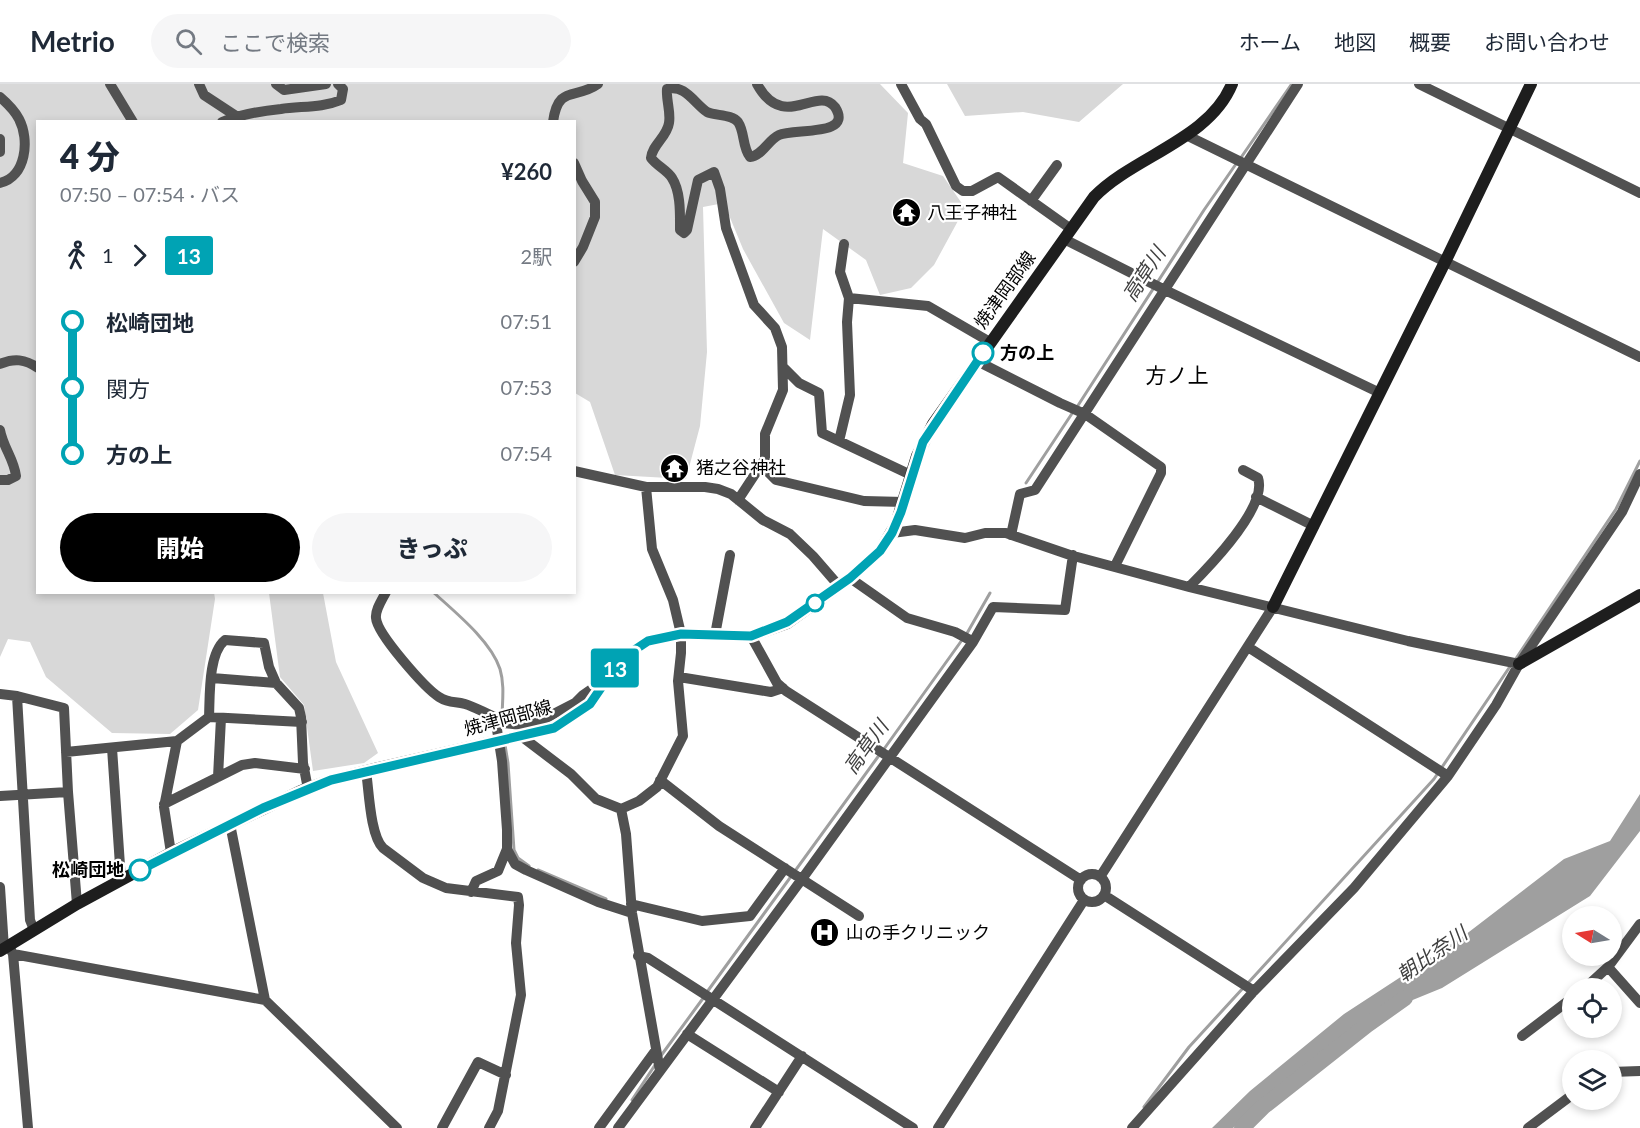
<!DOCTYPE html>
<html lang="ja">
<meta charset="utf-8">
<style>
:root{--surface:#fff;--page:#f6f6f7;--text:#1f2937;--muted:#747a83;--line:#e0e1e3;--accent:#000}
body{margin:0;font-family:Lato,"Noto Sans JP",sans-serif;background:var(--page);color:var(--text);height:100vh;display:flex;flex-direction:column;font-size:22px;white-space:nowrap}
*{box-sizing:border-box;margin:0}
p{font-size:20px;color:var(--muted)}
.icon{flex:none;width:33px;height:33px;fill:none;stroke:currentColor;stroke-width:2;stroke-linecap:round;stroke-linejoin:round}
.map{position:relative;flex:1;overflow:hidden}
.panel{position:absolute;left:36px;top:36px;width:540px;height:474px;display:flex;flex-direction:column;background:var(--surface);border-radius:0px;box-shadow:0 3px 9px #0003}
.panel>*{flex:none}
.badge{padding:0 12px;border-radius:4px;font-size:21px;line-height:39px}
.needle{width:39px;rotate:281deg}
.controls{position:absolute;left:1562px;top:822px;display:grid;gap:12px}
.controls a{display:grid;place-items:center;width:60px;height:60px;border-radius:50%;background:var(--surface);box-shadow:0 3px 9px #0003;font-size:30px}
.map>.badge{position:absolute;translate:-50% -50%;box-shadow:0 0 0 3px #fff}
.legs{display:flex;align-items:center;gap:9px;height:66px;padding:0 24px;font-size:20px}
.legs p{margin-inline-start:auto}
.overview{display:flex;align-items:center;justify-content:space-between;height:102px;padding:0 24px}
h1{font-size:33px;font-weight:800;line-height:45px}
.cta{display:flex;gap:12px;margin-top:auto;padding:12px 24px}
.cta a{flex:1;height:69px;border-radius:36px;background:var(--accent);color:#fff;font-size:24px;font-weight:800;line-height:69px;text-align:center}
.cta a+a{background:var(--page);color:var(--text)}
ul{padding:0 24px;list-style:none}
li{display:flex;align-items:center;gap:21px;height:66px;font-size:22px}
li i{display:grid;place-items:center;width:9px;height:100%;margin:0 8px;background:currentColor}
li i::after{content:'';width:15px;height:15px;margin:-8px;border:4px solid;border-radius:50%;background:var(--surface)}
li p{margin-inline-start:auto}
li:first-child i{background:linear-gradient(#0000 50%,currentColor 0)}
li:last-child i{background:linear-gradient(currentColor 50%,#0000 0)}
header{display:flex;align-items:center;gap:36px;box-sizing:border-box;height:84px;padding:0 30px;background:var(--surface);border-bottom:2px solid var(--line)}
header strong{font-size:28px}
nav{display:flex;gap:33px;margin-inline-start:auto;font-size:21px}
.search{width:420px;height:54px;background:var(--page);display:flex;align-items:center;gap:15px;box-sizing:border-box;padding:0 21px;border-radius:33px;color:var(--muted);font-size:22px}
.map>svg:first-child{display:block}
</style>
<header>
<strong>Metrio</strong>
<div class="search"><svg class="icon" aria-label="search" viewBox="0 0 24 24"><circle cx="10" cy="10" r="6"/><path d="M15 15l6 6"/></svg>ここで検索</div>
<nav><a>ホーム</a><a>地図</a><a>概要</a><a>お問い合わせ</a></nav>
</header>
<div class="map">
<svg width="1640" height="1044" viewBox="0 0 1640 1044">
<rect width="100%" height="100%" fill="#fff"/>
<path fill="#d8d8d8" d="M 0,0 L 880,0 L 908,29 L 903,79 L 943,92 L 965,124 L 934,181 L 911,204 L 880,211 L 866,176 L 823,145 L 810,256 L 784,239 L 743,165 L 724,119 L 703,123 L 707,268 L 700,342 L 686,395 L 615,391 L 590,318 L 575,309 L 574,38 L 38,38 L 38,508 L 214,508 L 215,515 L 198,626 L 170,650 L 112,649 L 46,593 L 30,558 L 8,555 L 0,573 Z
M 947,0 L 1123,0 L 1079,38 L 1023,28 L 965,32 Z
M 269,509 L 323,509 L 336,578 L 378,669 L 364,679 L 313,687 L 304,621 L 280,593 Z"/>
<path fill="#9f9f9f" d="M 1640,710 L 1640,747 L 1590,812 L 1442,904 L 1376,931 L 1281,1001 L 1233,1044 L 1212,1044 L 1250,1007 L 1344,930 L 1465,851 L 1564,775 L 1610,757 Z"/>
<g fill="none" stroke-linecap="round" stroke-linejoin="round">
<path stroke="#9f9f9f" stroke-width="3" d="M 1240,75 L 1291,1
M 1077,323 L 1204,126 L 1236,80
M 1026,399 L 1073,328
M 433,508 C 455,528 491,557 500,585 C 505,602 502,619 502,636
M 966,551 L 990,509
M 1515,576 L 1616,425 L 1640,377
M 505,661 L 508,679 L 514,766 L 518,774 L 529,782
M 884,665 L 962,556
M 538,786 L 606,815
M 1248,899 L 1434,695 L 1511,581
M 707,908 L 880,670
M 660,973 L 704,913
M 632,1016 L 655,981
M 1144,1023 L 1189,963 L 1244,903"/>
<path stroke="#9f9f9f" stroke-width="16" d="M 1242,1044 L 1263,1023 L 1367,941 L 1405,914"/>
<path stroke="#515151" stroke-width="10" d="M 110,0 L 133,38
M 199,0 L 204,11 L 236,32
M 276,0 L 284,6 L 326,0
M 757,0 C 784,49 817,0 835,23 C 854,53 794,44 779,51 C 768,56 762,72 750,73 C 742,63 745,48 738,38 C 732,30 715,32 707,28 C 694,19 685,0 667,5 C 666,16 671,28 669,39 C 667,53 652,61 651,74 C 657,82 667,86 672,94 C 681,108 680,130 680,146 L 684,149 L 687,146 L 698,96 L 714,88 L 720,105 L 726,144 L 754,221 L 775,244 L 782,263 L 783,306 L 765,350 L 765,379 L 769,389 L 776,396 L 864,417 L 904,418
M 901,0 L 920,35 L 926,40 L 956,102 L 963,107 L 972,107 L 998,93 L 1071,145
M 1419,0 L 1640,109
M 0,13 C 7,19 15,27 19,35 C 30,56 26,93 0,99
M 222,38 C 241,30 261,27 281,25 C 301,22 322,24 341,16 L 343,5 L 338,0
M 553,38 C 558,0 576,16 598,0
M 1188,52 L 1640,273
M 0,55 L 0,68
M 574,79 L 582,97 L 595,118 L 595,133 L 583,163 L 574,178
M 1031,117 L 1057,81
M 1064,155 L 1165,206 L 1380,309
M 849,214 L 928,222 L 990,258
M 977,277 L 1060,319 L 1085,330 L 1161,383 L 1161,389 L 1115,482
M 0,280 C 14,274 25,275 38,284
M 784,284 L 799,299 L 819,309 L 822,349 L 911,391
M 0,346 C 3,363 14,375 16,392 L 8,396 L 0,396
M 839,357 L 850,311 L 847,238 L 849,214 L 840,188 L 844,160
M 574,387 L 646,403 L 705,403 L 718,405 L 731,410 L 763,436 L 790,450 L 813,472 L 839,502
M 1256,413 L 1314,442
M 738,416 L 765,375
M 892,449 L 915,446 L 965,454 L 985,449 L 1006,449 L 1070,471 L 1189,503 L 1408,557 L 1519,580
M 1011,451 L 1020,410 L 1035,406 L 1298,0
M 850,494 L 907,534 L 955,548 L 970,556
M 1189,503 C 1208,484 1268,423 1258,394 L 1243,386
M 386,508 C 382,516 375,526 376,534 C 377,550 425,604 439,613 C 450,620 455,617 465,620 C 475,623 485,629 495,633 L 502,677 L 507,746 L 507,765 L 498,787 L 476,797 L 471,808
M 715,551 L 730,471
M 751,552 L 777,599 L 786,607 L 1081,796
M 1248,563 L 1448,692
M 679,593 L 771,608 L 783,604
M 212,594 L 276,599
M 0,610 L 17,612 L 64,624 L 68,708 L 77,820
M 17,612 L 30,836 L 34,846
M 209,633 L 302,638
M 495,638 L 522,641 L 542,636 L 575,619 L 583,611 L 606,595
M 521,652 L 571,690 L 596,715 L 621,725 L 626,750 L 632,829 L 660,987
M 177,657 L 209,633 C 210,612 208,570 225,556 L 264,559 L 269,583 L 276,599 L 299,624 L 301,633 L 303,679 L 308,705
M 112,664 L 121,796
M 66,668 L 177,657 L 164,723 L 171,769
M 366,687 C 369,706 370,751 383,764 L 423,794 L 446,804 L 518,813 L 519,821 L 516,859 L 521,911 L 498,1027 L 489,1044
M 218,693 L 221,634
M 660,696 L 719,742 L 859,832
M 0,712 L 68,708
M 164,720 L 242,681 L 255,679 L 305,685
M 621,725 L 639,717 L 657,703 L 683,652 L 678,597 L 681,569 L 681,550 L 673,516 L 652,465 L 646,403
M 230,740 L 265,916
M 507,765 L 515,780 L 526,786 L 598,818 L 632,829
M1078 804a14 14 0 1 1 28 0a14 14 0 1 1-28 0Z
M 1100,793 L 1273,523
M 0,803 L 4,864
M 1104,811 L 1254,907
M 631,820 L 702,837 L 750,832 L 785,784
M 10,864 L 13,870 L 28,1044
M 13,870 L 265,916 L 397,1044
M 638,872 L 648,874 L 913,1044
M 1608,883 L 1640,919
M 1585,904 L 1608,883 L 1640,840
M 687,950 L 779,1008
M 1522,952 L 1572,914
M 1611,988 L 1640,987
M 442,1044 L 478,978 L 506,991
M 599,1044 L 656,966
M 618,1044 L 802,795 L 973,558 L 993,523 L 1065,526 L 1073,471
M 755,1044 L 802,972
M 938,1044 L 1084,816
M 1132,1044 L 1254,907 L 1354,804 L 1448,692 L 1496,621 L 1519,580 L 1622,428 L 1640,390
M 1528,1044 L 1572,1011"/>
<path stroke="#1e1e1e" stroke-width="12" d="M 1273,523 L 1445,178 L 1531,0
M 1519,580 L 1640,511
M 0,867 L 77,820 L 171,769 L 301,707 L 331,696 L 378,684 L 554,644 L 590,620 L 616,582 L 633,567 L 648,557 L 681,550 L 751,552 L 787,539 L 850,494 L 880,467 L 896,440 L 917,372 L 933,340 L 1094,113 C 1134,72 1209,56 1232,0"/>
</g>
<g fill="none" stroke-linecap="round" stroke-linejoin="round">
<defs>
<path id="line-1" d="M 140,786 L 263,724 L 331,696 L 554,644 L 590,620 L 616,582 L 633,567 L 648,557 L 681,550 L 751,552 L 787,538 L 850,494 L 880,467 L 892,449 L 901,428 L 923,358 L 983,269"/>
</defs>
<use href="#line-1" stroke="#fff" stroke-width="14"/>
<use href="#line-1" stroke="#00a3b4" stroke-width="9"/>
</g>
<defs>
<symbol id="temple-disc" viewBox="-11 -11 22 22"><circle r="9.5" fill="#000" stroke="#fff"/><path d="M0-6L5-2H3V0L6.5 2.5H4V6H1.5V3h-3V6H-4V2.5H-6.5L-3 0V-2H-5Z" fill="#fff"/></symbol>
<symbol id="hospital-disc" viewBox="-11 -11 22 22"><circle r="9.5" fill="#000" stroke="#fff"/><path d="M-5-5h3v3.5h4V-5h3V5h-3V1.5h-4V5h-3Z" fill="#fff"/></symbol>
</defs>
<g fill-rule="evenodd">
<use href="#temple-disc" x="890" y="112" width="33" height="33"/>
<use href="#temple-disc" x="658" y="368" width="33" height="33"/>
<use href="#hospital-disc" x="808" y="832" width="33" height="33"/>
</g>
<g fill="#fff" stroke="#00a3b4" stroke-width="3">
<circle cx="983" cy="269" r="10"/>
<circle cx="815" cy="519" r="8"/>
<circle cx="140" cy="786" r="10"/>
</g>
<g text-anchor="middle" stroke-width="4.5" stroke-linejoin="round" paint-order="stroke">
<g font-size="18" fill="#000" stroke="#fff" text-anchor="start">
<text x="927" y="135">八王子神社</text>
<text x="696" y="390">猪之谷神社</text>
<text x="846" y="855">山の手クリニック</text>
</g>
<g font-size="18" fill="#000" stroke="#fff">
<text transform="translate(1005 206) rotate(-54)" y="6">焼津岡部線</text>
<text transform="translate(508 634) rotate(-15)" y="6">焼津岡部線</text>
</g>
<g font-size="18" font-weight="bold" fill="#000" stroke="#fff" text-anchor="start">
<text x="1000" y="275">方の上</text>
<text x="124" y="792" text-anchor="end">松崎団地</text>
</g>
<g font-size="20" font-style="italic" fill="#404040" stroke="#fff">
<text transform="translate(1144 190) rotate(-57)" y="7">高草川</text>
<text transform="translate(866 663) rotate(-54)" y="7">高草川</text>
<text transform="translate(1432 870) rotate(-35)" y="7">朝比奈川</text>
</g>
<g font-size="21" fill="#000" stroke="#fff">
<text x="1177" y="299">方ノ上</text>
</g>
</g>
</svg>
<div class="controls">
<a><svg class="needle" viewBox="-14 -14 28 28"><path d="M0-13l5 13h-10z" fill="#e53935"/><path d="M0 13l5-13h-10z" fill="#747a83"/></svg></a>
<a><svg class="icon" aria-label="locate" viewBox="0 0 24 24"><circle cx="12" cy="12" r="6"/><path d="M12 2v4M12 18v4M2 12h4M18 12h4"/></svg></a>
<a><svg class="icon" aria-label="layers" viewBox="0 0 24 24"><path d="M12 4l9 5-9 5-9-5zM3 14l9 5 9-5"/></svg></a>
</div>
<b class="badge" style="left:615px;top:584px;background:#00a3b4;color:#fff">13</b>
<section class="panel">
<div class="overview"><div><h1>4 分</h1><p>07:50 – 07:54 · バス</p></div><b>¥260</b></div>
<div class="legs"><svg class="icon" aria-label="walk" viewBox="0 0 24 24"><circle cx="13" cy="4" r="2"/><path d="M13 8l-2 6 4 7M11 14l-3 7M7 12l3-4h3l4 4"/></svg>1<svg class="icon" aria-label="forward" viewBox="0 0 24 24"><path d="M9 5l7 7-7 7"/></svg><b class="badge" style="background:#00a3b4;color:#fff">13</b><p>2駅</p></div>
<ul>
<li><i style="color:#00a3b4"></i><b>松崎団地</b><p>07:51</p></li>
<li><i style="color:#00a3b4"></i><span>関方</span><p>07:53</p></li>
<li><i style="color:#00a3b4"></i><b>方の上</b><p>07:54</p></li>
</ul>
<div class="cta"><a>開始</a><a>きっぷ</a></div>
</section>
</div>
